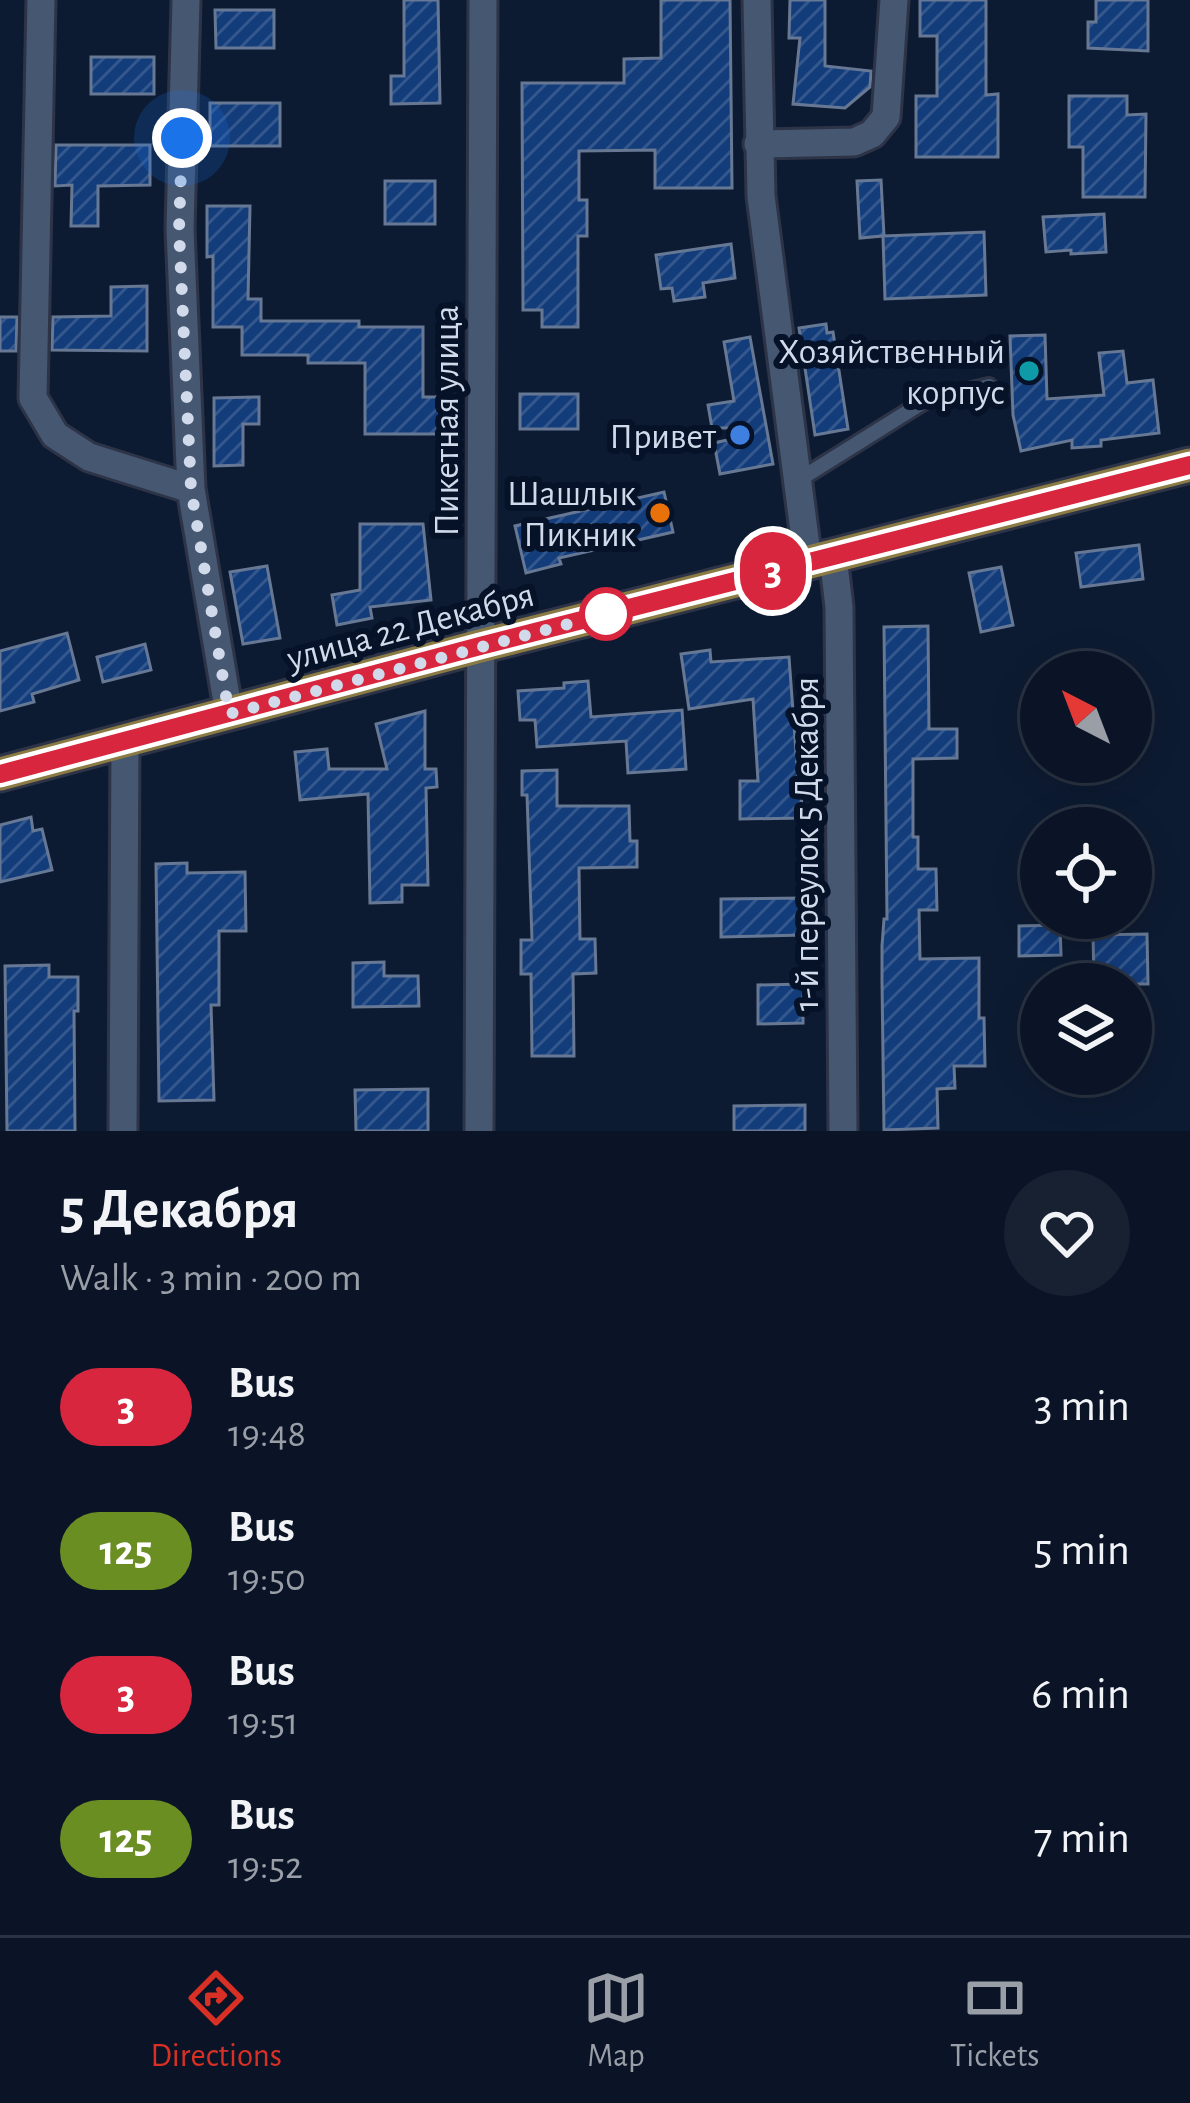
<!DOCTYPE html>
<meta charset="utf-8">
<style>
:root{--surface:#0a1426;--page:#182132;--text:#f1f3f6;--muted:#999ea7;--line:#2a3343;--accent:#d93025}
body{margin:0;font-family:"Alegreya Sans",sans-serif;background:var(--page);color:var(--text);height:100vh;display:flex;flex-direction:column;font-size:45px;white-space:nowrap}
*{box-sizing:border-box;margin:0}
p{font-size:39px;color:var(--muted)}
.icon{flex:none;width:66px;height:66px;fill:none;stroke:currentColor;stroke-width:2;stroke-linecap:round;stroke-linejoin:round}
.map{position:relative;height:1131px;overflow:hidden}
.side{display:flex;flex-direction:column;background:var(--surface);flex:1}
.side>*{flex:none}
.badge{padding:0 24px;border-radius:39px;font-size:42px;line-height:78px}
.needle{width:78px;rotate:318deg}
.buttons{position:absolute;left:1020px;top:651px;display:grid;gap:24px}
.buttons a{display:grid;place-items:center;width:132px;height:132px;border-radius:50%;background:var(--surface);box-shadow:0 6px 30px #0003,0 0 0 3px var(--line);font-size:60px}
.you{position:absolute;width:60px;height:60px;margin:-30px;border:9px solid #fff;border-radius:50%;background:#1a73e8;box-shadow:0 0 0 18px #1a73e833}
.map>.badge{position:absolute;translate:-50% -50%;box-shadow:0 0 0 6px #fff}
.round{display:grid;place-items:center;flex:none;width:126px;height:126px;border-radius:63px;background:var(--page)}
.summary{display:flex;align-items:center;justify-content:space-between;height:204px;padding:0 60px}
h1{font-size:57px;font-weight:700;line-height:90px}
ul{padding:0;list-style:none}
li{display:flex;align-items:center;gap:36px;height:144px;padding:0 60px}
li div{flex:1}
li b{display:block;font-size:45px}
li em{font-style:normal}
li .badge{min-width:132px;font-weight:700;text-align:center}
.tab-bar{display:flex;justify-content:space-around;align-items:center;height:168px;border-top:3px solid var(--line);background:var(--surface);font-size:33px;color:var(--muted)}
.tab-bar a{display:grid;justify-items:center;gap:6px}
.tab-bar .selected{color:var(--accent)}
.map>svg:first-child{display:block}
</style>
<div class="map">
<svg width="1190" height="1131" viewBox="0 0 1190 1131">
<defs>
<pattern id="building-hatch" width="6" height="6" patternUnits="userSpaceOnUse" patternTransform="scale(3)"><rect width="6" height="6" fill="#133c7b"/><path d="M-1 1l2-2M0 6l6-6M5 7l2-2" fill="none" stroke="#34588e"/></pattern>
</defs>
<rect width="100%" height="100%" fill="#0d1b32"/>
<path fill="url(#building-hatch)" stroke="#667894" stroke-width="3" d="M 404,0 L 438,0 L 440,103 L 391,104 L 391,76 L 404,76 Z
M 661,0 L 730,0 L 732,188 L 655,188 L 655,150 L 579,151 L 579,200 L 587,200 L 587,236 L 578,236 L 578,327 L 542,327 L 542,310 L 523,310 L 522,83 L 624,83 L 624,59 L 661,58 Z
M 790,0 L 825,0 L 825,66 L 871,71 L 870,87 L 845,108 L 793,104 L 800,38 L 789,38 Z
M 920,0 L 986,0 L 986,95 L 998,94 L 998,157 L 916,157 L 916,96 L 937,96 L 937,36 L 920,36 Z
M 1096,0 L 1148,0 L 1148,51 L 1088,48 L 1088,22 L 1096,22 Z
M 215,10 L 274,10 L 274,48 L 216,48 Z
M 91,57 L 154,57 L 154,94 L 91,94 Z
M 1069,96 L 1127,96 L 1127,115 L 1146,114 L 1145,197 L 1083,197 L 1083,147 L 1069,147 Z
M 210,103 L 280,103 L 280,146 L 210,146 Z
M 56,145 L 150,145 L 150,185 L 98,186 L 98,226 L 71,226 L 72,185 L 55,186 Z
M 881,180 L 884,236 L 984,232 L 986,295 L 885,299 L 883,236 L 860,238 L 857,181 Z
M 385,181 L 435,181 L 435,224 L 385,224 Z
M 207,206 L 250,206 L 248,299 L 261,299 L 261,321 L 359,321 L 359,327 L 423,327 L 423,397 L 439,397 L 439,434 L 365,434 L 365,363 L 308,363 L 308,355 L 242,355 L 242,327 L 213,327 L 213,256 L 207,257 Z
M 1104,214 L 1106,252 L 1071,254 L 1071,250 L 1046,252 L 1043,217 Z
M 731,244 L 735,278 L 703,283 L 705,297 L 674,301 L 672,288 L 661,289 L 656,255 Z
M 147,286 L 147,351 L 52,350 L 53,317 L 111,316 L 111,287 Z
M 0,317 L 17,317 L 16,351 L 0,351 Z
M 826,324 L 827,333 L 833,332 L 848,429 L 815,435 L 799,328 Z
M 1045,335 L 1047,399 L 1104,395 L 1099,353 L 1123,351 L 1127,383 L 1153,380 L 1159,433 L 1101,440 L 1101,446 L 1072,448 L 1072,440 L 1021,451 L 1013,415 L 1010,336 Z
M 750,337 L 773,464 L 720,474 L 714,443 L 732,439 L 731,428 L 712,428 L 708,405 L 734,401 L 724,342 Z
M 520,394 L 578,394 L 578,429 L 520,429 Z
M 259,397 L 259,424 L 243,424 L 243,465 L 214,466 L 214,398 Z
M 664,492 L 673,532 L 559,558 L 561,564 L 526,573 L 515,526 Z
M 360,524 L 423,524 L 431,600 L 370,607 L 372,618 L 337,625 L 332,595 L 360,590 Z
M 1139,545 L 1143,579 L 1081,587 L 1076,553 Z
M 267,566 L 280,638 L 243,644 L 230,572 Z
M 1001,567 L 1013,625 L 981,632 L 969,573 Z
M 928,626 L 929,729 L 957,729 L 957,758 L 913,759 L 913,837 L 918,837 L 918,869 L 936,869 L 937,910 L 919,910 L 920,959 L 979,958 L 979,1018 L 984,1018 L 985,1066 L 954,1066 L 955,1088 L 937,1089 L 938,1128 L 884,1130 L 882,981 L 882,946 L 884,919 L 887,919 L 884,627 Z
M 67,633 L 79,680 L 32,694 L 34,702 L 0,711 L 0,651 Z
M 145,644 L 151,670 L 103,682 L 97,657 Z
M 710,650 L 711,662 L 789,657 L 798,780 L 801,780 L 802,818 L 740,819 L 740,781 L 758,781 L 753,699 L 689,709 L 681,654 Z
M 588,681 L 591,717 L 682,710 L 686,769 L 628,773 L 626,741 L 537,747 L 535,720 L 520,720 L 518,691 L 564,688 L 564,683 Z
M 425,711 L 425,769 L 436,769 L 437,787 L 426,788 L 428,885 L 402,885 L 402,902 L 370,903 L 368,794 L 300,800 L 295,752 L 327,749 L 329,769 L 387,769 L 376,724 Z
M 557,770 L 557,806 L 629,806 L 630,841 L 637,841 L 637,867 L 579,868 L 580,939 L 595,939 L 596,973 L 573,974 L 574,1056 L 532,1056 L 531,974 L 521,974 L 521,940 L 532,940 L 527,795 L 522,795 L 522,771 Z
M 31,817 L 33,831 L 42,829 L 52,870 L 0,882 L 0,825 Z
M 187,863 L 187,873 L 245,872 L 246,931 L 219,931 L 219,1005 L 211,1005 L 214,1100 L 159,1101 L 156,864 Z
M 803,898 L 803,935 L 721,937 L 721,899 Z
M 1060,925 L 1061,955 L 1019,956 L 1019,926 Z
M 1147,934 L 1148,984 L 1094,984 L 1093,935 Z
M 384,962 L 384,976 L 418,976 L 419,1006 L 353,1007 L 353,963 Z
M 49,965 L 49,977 L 78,977 L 78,1011 L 74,1011 L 75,1131 L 7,1131 L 5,966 Z
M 803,984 L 803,1023 L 758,1024 L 758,985 Z
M 428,1089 L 428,1131 L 356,1131 L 355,1090 Z
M 805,1105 L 805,1131 L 734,1131 L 734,1106 Z"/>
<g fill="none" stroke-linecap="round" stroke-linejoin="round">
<defs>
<path id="service" d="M 797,481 L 925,401 L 989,386"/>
<path id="minor" d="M 41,0 L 33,398 L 55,435 L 89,457 L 191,489
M 186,0 L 180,229 L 191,489 L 229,714
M 757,0 L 761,196 L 808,562
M 758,144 L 854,142 L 872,134 L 886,117 L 894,0
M 833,556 L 839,607 L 843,1131
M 123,1131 L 125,741
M 479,1131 L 483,0"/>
<path id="primary" d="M 0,774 L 480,646 L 1190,465"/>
</defs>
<use href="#service" stroke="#2e3447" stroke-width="20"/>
<use href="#minor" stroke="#2e3447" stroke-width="33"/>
<use href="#primary" stroke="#2e3447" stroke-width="39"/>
<use href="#service" stroke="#465772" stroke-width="14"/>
<use href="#minor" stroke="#465772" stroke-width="27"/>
<use href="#primary" stroke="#8a7b44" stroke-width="33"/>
</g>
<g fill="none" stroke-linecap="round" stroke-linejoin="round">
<defs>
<path id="line" d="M 0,774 L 480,646 L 1190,465"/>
</defs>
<use href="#line" stroke="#fff" stroke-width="27"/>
<use href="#line" stroke="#d7263d" stroke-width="18"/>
<path stroke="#d0daea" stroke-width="12" stroke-dasharray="0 21.6" d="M 182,138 L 179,230 L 191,489 L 229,714 L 606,614"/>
</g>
<circle fill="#0f9aa8" stroke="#051227" stroke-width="4.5" cx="1029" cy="371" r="12"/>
<circle fill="#3f7fe0" stroke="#051227" stroke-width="4.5" cx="740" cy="435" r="12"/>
<circle fill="#e8710a" stroke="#051227" stroke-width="4.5" cx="660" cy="513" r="12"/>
<circle fill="#fff" stroke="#d7263d" stroke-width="6" cx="606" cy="614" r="24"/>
<g text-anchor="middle" stroke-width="12" stroke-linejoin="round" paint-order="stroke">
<g font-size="36" fill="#d0daea" stroke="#051227" text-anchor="end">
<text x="1005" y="363">Хозяйственный<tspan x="1005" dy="41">корпус</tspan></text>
<text x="716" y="448">Привет</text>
<text x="636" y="505">Шашлык<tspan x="636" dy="41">Пикник</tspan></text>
</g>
<g font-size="36" fill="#d0daea" stroke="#051227">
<text transform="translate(445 421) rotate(-90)" y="13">Пикетная улица</text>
<text transform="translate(410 625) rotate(-15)" y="13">улица 22 Декабря</text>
<text transform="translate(805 844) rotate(-90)" y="13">1-й переулок 5 Декабря</text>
</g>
</g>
</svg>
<div class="buttons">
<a><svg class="needle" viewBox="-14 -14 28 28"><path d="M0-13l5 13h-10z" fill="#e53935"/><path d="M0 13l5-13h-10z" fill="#999ea7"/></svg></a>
<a><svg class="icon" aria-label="locate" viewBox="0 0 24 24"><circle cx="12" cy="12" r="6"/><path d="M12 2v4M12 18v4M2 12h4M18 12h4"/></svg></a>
<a><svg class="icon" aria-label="layers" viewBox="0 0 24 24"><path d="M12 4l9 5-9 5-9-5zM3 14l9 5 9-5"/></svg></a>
</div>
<div class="you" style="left:182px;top:138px"></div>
<b class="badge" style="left:773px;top:571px;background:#d7263d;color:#fff">3</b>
</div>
<section class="side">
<div class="summary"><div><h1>5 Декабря</h1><p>Walk · 3 min · 200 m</p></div><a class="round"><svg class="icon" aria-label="heart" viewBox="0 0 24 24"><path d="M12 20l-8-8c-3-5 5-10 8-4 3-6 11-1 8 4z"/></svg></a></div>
<ul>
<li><span class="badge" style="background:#d7263d;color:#fff">3</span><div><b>Bus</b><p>19:48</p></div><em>3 min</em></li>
<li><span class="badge" style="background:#6b8e23;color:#fff">125</span><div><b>Bus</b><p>19:50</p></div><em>5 min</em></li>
<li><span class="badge" style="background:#d7263d;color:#fff">3</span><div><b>Bus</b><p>19:51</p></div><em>6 min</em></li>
<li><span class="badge" style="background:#6b8e23;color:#fff">125</span><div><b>Bus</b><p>19:52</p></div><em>7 min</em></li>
</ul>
</section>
<nav class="tab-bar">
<a class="selected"><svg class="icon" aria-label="directions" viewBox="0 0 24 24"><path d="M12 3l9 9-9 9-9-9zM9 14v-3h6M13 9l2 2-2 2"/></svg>Directions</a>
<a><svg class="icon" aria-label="map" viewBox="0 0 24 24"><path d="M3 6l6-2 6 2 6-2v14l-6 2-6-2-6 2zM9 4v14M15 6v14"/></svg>Map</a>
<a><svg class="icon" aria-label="tickets" viewBox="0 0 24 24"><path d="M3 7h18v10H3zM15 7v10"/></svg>Tickets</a>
</nav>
